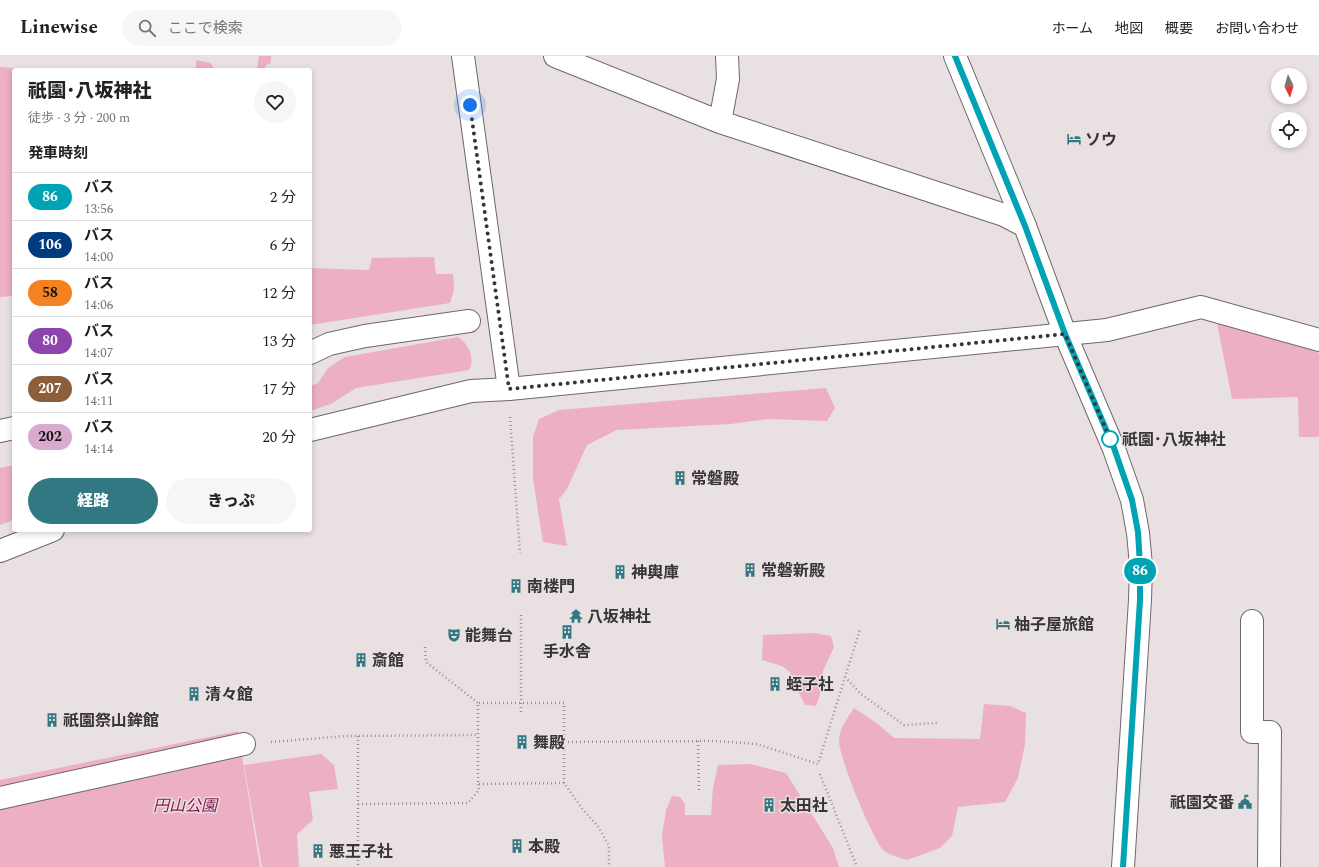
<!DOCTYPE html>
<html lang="ja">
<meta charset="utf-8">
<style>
:root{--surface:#fff;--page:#f6f6f6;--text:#222;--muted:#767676;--line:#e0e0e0;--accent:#317883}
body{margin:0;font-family:Spectral,"Noto Sans JP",serif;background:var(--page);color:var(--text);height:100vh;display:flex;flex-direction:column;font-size:15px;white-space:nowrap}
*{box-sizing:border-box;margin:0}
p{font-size:13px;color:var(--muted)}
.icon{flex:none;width:22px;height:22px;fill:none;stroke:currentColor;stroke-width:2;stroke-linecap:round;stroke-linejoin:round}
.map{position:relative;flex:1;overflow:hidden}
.panel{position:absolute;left:12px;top:12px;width:300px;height:464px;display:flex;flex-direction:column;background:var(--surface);border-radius:4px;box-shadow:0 2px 6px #0003}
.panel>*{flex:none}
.badge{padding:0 8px;border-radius:13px;font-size:14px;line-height:26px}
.needle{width:26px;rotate:175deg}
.controls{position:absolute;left:1271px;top:12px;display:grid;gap:8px}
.controls a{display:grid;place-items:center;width:36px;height:36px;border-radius:50%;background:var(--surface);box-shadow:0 2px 6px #0003;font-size:20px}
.you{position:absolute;width:20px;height:20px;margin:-10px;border:3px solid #fff;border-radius:50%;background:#1a73e8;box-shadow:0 0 0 6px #1a73e833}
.map>.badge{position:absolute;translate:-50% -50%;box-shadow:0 0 0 2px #fff}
h2{padding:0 16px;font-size:15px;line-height:36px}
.round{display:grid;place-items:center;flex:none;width:42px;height:42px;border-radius:21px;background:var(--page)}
.overview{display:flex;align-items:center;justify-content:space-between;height:68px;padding:0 16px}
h1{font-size:19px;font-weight:800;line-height:30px}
.action{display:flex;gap:8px;margin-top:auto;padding:8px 16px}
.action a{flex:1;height:46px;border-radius:24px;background:var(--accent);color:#fff;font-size:16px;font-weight:800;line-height:46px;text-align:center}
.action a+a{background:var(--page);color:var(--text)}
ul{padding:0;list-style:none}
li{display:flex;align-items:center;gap:12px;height:48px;padding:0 16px;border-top:1px solid var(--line)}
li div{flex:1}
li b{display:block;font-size:15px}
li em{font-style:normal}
li .badge{min-width:44px;font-weight:700;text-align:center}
header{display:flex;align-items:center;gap:24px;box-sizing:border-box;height:56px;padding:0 20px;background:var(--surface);border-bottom:1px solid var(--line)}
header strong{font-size:19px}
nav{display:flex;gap:22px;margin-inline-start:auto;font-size:14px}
.search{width:280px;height:36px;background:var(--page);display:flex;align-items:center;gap:10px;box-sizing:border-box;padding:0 14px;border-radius:22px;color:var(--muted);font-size:15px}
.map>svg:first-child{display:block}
</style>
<header>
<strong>Linewise</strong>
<div class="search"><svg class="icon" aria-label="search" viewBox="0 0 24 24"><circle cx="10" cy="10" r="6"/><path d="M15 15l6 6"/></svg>ここで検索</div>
<nav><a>ホーム</a><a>地図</a><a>概要</a><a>お問い合わせ</a></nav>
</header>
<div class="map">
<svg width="1319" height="811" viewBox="0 0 1319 811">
<rect width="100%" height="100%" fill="#e9e0e2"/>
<path fill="#edafc2" d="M 259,0 L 271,0 L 271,7 L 266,9 L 265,14 L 257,14 Z
M 196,4 L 211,7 L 215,14 L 196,14 Z
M 0,11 L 39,14 L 14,14 L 14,240 L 0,241 Z
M 434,201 L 436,218 L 453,218 L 454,234 L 450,247 L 310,269 L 310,212 L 369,214 L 372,202 Z
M 1216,262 L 1319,297 L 1319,381 L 1299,381 L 1298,341 L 1232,343 Z
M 458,281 C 468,287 476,303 469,314 L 356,332 L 331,348 L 310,355 L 310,330 L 318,327 L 328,312 L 345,301 Z
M 826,332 L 835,352 L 827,365 L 768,363 L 731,368 L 617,374 L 587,389 L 567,433 L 559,443 L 567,490 L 543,486 L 533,423 L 533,381 L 539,363 L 559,354 Z
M 14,409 L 14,464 L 0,469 L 0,412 Z
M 814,577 L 831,580 L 834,591 L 823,615 L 820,639 L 816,650 L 805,649 L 799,637 L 791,633 L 790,616 L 782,610 L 762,604 L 763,579 Z
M 984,648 L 1010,650 L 1026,657 L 1025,688 L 1018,722 L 1005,746 L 958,751 L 952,780 L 940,792 L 907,804 C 901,802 888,798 884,795 C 872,783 839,701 839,685 C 839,672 848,662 854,652 L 878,668 L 894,682 L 980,683 Z
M 238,675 L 260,811 L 0,811 L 0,724 Z
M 321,698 L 334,709 L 338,733 L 309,736 L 313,764 L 297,778 L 299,811 L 262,811 L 244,709 Z
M 750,708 L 786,717 L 833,792 L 839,811 L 665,811 L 662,780 L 666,754 L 672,740 L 680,741 L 685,748 L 685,759 L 711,759 L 713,732 L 718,709 Z"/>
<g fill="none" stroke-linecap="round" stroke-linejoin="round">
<defs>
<path id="minor" d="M 463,0 L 509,333
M 555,0 L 720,66 L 1004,159 L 1025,170
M 720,66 L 728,23 L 727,0
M 310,297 L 329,288 L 365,280 L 469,265
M 310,374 L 471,335 L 509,333 L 1107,274 L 1201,251 L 1319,284
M 0,375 L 14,372
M 0,495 L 53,474
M 1252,565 L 1252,676 L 1270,676 L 1269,811
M 0,742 L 244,688"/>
<path id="major" d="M 955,0 L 1025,170 L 1065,278 L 1114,393 L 1132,444 L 1138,477 L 1141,509 L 1140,544 L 1123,811"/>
</defs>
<use href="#minor" stroke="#6f6769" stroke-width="24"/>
<use href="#major" stroke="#6f6769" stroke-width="24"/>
<path stroke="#969092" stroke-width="2.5" stroke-dasharray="1 3" stroke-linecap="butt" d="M 510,361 L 520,497
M 521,559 L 521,657
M 425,591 L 426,606 L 478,647
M 845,621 L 861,638 L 904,669 L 937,667
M 358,680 L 358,811
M 698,685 L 699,736
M 271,686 L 346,680 L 478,679
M 564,686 L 713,685 L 757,688 L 818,708 L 860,573
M 820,718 L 857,811
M 564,727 L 478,728 L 478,647 L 564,647 L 564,727 L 584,755 L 598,770 L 609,790 L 609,811
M 358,748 L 468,747 L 479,734 L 478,728"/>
<use href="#minor" stroke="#fff" stroke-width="22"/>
<use href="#major" stroke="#fff" stroke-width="22"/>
</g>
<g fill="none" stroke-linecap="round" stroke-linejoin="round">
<defs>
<path id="line" d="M 955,0 L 1025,170 L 1065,278 L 1114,392 L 1132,444 L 1138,476 L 1140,509 L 1140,544 L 1123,811"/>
</defs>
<use href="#line" stroke="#fff" stroke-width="9"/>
<use href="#line" stroke="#00a3b4" stroke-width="6"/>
<path stroke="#383536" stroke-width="4" stroke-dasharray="0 7.2" d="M 470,49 L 509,333 L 1065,278 L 1110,383"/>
</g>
<defs>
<symbol id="hotel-bare" viewBox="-9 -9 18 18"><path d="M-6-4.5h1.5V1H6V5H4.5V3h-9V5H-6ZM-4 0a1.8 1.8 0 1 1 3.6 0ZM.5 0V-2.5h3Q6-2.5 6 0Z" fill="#317883" stroke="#e9e0e2" stroke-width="2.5" paint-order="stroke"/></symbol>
<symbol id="building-bare" viewBox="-9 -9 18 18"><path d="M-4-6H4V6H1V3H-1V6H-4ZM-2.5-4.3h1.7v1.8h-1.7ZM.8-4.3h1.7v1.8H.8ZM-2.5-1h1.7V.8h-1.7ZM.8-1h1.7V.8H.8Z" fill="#317883" stroke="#e9e0e2" stroke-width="2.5" paint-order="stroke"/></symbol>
<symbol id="temple-bare" viewBox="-9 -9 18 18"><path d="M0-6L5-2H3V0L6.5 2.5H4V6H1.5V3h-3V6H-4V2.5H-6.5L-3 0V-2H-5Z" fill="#317883" stroke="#e9e0e2" stroke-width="2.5" paint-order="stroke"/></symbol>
<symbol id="theatre-bare" viewBox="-9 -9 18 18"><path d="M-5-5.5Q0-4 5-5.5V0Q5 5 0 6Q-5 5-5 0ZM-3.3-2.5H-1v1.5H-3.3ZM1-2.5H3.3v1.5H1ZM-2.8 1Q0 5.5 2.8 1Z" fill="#317883" stroke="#e9e0e2" stroke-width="2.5" paint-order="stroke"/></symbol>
<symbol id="civic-bare" viewBox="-9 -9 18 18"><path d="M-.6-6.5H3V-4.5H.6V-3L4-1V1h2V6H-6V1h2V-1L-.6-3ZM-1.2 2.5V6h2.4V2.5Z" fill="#317883" stroke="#e9e0e2" stroke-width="2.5" paint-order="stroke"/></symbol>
</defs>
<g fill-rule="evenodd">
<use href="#hotel-bare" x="1064" y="73" width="20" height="20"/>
<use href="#building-bare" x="670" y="412" width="20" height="20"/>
<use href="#building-bare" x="740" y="504" width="20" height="20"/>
<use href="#building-bare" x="610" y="506" width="20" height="20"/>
<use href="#building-bare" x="506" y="520" width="20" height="20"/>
<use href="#temple-bare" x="566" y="550" width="20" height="20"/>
<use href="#hotel-bare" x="993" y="558" width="20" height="20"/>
<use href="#building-bare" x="557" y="566" width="20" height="20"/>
<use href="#theatre-bare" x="444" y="569" width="20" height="20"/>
<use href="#building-bare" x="351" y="594" width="20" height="20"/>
<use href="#building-bare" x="765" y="618" width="20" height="20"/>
<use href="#building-bare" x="184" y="628" width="20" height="20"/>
<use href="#building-bare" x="42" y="654" width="20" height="20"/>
<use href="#building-bare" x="512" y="676" width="20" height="20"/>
<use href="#civic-bare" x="1235" y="736" width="20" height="20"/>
<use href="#building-bare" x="759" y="739" width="20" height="20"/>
<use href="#building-bare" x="507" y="780" width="20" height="20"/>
<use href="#building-bare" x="308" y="785" width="20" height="20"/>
</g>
<circle fill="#fff" stroke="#00a3b4" stroke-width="2" cx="1110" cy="383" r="8"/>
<g text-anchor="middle" stroke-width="3" stroke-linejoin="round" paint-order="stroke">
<g font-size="16" font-weight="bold" fill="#383536" stroke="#e9e0e2" text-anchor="start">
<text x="1085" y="89">ソウ</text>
<text x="691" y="428">常磐殿</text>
<text x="761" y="520">常磐新殿</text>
<text x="631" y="522">神輿庫</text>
<text x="527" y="536">南楼門</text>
<text x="587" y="566">八坂神社</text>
<text x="1014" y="574">柚子屋旅館</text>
<text x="465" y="585">能舞台</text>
<text x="567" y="601" text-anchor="middle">手水舎</text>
<text x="372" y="610">斎館</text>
<text x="786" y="634">蛭子社</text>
<text x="205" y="644">清々館</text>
<text x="63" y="670">祇園祭山鉾館</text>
<text x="533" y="692">舞殿</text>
<text x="1234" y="752" text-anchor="end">祇園交番</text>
<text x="780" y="755">太田社</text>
<text x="528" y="796">本殿</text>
<text x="329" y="801">悪王子社</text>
</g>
<g font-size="16" font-weight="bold" fill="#383536" stroke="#e9e0e2" text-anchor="start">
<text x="1122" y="389">祇園･八坂神社</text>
</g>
<g font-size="16" font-style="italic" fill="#89194d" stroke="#e9e0e2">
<text x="185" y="755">円山公園</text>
</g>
</g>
</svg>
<div class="controls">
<a><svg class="needle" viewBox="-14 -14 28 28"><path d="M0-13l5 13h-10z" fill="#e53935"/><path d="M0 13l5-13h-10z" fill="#767676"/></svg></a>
<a><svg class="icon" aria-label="locate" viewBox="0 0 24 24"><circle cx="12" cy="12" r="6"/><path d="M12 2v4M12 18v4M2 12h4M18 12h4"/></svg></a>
</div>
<div class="you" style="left:470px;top:49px"></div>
<b class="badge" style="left:1140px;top:515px;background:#00a3b4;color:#fff">86</b>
<section class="panel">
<div class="overview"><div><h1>祇園･八坂神社</h1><p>徒歩 · 3 分 · 200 m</p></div><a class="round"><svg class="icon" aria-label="heart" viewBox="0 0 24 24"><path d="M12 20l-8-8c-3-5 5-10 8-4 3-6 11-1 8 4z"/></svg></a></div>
<h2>発車時刻</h2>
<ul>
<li><span class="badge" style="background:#00a3b4;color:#fff">86</span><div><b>バス</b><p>13:56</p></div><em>2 分</em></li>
<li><span class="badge" style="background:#003b80;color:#fff">106</span><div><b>バス</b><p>14:00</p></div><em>6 分</em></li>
<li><span class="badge" style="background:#f58220;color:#111">58</span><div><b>バス</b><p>14:06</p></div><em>12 分</em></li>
<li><span class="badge" style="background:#8e44ad;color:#fff">80</span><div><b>バス</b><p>14:07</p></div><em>13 分</em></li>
<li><span class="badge" style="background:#8b5e3c;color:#fff">207</span><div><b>バス</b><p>14:11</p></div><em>17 分</em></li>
<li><span class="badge" style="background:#d8abce;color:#111">202</span><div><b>バス</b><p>14:14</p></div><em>20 分</em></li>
</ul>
<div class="action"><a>経路</a><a>きっぷ</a></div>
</section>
</div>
